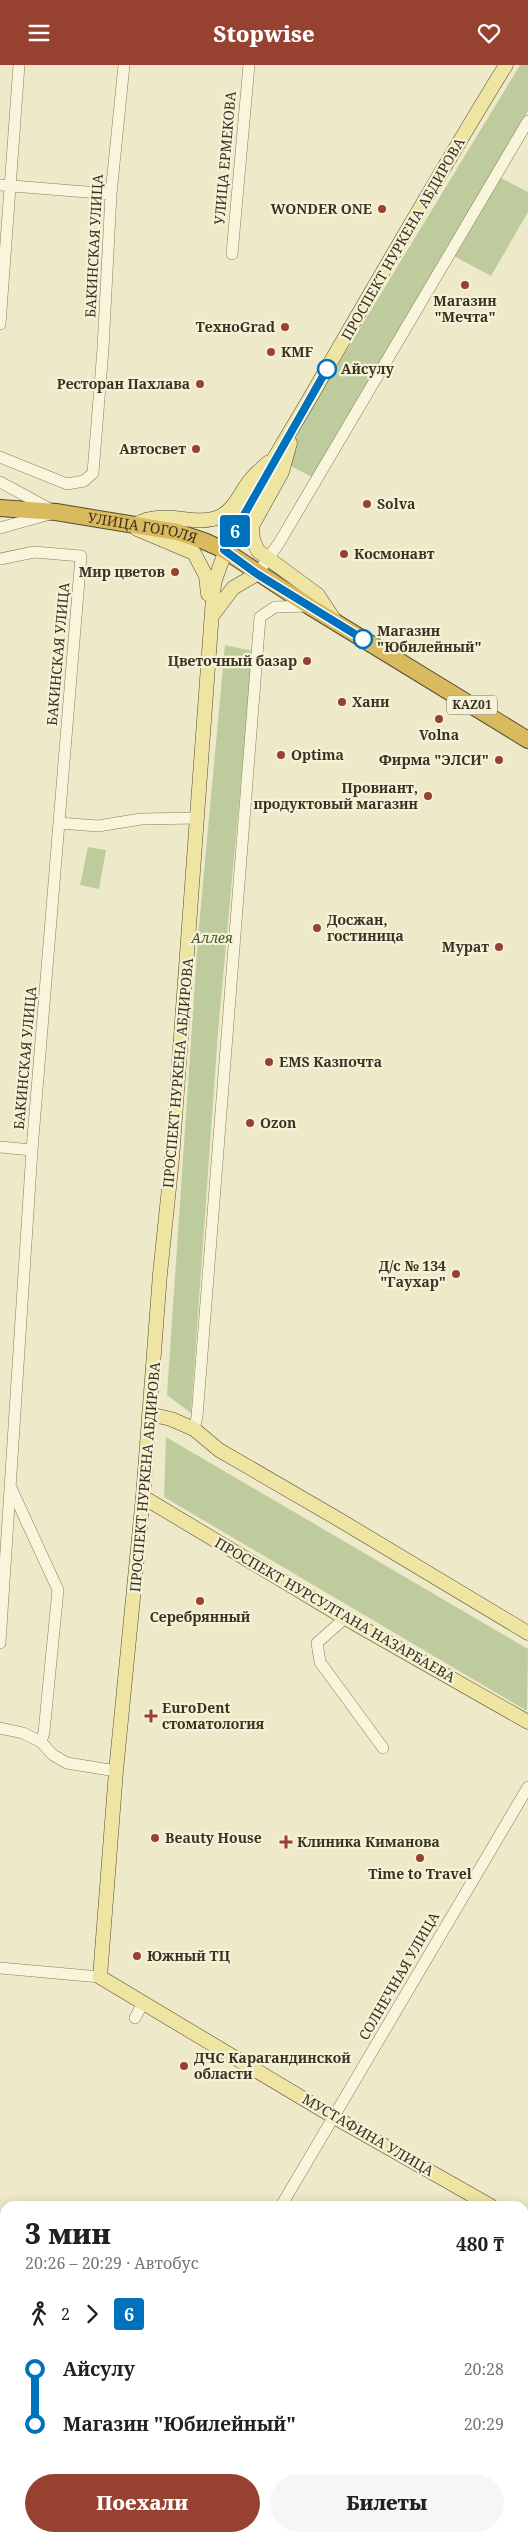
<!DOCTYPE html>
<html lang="ru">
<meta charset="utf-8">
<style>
:root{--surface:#fff;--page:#f6f6f6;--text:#202124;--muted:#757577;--accent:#974230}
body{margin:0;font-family:"Noto Serif",serif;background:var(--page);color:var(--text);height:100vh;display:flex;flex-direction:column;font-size:19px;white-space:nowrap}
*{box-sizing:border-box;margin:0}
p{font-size:16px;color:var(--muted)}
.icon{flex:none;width:28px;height:28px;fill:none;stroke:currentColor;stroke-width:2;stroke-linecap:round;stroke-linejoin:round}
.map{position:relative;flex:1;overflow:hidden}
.panel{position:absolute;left:0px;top:2136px;width:529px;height:341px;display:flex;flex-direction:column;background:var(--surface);border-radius:15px 15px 0 0;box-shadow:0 2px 12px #0003}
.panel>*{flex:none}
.badge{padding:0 10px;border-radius:4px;font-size:18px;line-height:32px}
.map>.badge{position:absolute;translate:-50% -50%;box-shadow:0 0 0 2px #fff}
.legs{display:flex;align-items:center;gap:8px;height:55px;padding:0 25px;font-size:16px}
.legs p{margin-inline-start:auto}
.headline{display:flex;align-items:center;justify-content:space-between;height:85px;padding:0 25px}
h1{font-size:28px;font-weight:800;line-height:38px}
.button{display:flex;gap:10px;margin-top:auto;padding:10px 25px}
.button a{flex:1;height:58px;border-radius:30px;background:var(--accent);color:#fff;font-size:20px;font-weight:800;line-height:58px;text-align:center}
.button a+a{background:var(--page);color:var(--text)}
ul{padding:0 25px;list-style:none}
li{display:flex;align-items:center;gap:18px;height:55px;font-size:19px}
li i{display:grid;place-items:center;width:8px;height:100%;margin:0 6px;background:currentColor}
li i::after{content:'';width:12px;height:12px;margin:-6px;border:4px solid;border-radius:50%;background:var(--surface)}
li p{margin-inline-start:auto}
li:first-child i{background:linear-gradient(#0000 50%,currentColor 0)}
li:last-child i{background:linear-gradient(currentColor 50%,#0000 0)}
header{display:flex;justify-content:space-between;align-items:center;height:65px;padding:0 25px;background:var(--accent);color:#fff;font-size:22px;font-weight:800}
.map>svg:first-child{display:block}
</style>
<header><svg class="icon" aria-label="menu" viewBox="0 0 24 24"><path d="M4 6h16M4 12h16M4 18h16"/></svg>Stopwise<svg class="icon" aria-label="heart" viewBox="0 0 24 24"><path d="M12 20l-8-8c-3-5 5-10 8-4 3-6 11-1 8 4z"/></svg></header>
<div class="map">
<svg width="528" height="2477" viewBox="0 0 528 2477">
<rect width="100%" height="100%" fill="#eee9c9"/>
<path fill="#becc9d" d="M 520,0 L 528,0 L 528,46 L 312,412 L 289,400 L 298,365 Z
M 501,113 L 528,127 L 528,147 L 491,211 L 454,191 Z
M 225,580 L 253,586 L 218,967 L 191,1348 L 167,1330 L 198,872 Z
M 88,782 L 106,785 L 99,824 L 80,820 Z
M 166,1372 L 528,1584 L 527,1646 L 164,1432 Z"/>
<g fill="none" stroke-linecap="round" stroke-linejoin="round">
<defs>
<path id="minor" d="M 0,120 L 111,129
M 232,189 L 249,0
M 0,259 L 19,0
M 0,392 L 67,419 L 84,416 L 93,408 L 103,284 L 111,129 L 124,0
M 0,417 L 50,444
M 0,463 L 50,449
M 0,494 L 34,487 L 81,491 L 32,1085 L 0,1578
M 257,509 L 279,478 L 528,56
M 59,758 L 98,761 L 141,754 L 198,753
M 0,1082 L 32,1085
M 194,1364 L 197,1352 L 260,552 L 275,542 L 309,541
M 12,1425 L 58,1525 L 44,1667 L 41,1677
M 345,1553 L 317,1578 L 320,1597 L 383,1683
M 0,1663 L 23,1668 L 41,1677 L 53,1690 L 67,1698 L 116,1706
M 0,1903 L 100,1912
M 135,1953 L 143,1938
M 281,2141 L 528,1722
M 0,2203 L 5,2206
M 0,2406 L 5,2397
M 257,2472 L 265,2477
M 446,2472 L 454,2477
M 83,2477 L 85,2472
M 207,2477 L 210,2472"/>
<path id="major" d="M 290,378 L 282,407 L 252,461 L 253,475 L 258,486 L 269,494 L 318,530 L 335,556
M 135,460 C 164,442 195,464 221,451 C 236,443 241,425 252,413 C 257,407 263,402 269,397
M 137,464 L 194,488 L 206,511 L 208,529
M 212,551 L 233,523 L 257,509
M 149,1349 L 171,1354 L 194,1364 L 219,1385 L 338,1454 L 528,1568
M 143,1432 L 345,1553 L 528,1657
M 491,2141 L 334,2052 L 100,1912 L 116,1706 L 143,1432 L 160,1209 L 172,1094 L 214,519 C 234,452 283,381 318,319 C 380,212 441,105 506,0
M 524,2162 L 528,2164"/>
<g id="highway">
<path id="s1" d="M 0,443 L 56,447 L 135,460 L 177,467 L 204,476 L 224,485 L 309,541 L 528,675"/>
</g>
</defs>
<use href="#minor" stroke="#8a7d5e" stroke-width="12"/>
<use href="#major" stroke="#584b32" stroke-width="15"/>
<use href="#highway" stroke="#584b32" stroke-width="18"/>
<use href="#minor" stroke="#f8f5dc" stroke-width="11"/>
<use href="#major" stroke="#eee5a3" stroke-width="14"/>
<use href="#highway" stroke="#d9ba5e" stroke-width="16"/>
</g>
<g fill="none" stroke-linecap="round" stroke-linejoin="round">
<defs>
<path id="line-1" d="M 327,304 L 224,485 L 257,509 L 363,574"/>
</defs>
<use href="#line-1" stroke="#fff" stroke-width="11"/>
<use href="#line-1" stroke="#0072bc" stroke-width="8"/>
</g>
<g fill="#974230" stroke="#f5f2d8" stroke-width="2">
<circle cx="382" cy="144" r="5"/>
<circle cx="465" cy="220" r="5"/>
<circle cx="285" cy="262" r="5"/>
<circle cx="271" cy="287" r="5"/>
<circle cx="200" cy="319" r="5"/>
<circle cx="196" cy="384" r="5"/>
<circle cx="367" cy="439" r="5"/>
<circle cx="344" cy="489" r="5"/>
<circle cx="175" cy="507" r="5"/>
<circle cx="307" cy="596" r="5"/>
<circle cx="342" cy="637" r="5"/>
<circle cx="439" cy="654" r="5"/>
<circle cx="281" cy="690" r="5"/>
<circle cx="499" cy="695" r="5"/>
<circle cx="428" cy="731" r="5"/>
<circle cx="317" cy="863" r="5"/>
<circle cx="499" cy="882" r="5"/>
<circle cx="269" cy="997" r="5"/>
<circle cx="250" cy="1058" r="5"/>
<circle cx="456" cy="1209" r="5"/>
<circle cx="200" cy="1536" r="5"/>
<path d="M148.5 1643.5h5v5h5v5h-5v5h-5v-5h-5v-5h5z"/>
<circle cx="155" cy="1773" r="5"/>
<path d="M283.5 1769.5h5v5h5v5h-5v5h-5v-5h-5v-5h5z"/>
<circle cx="420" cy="1793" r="5"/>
<circle cx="137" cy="1891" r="5"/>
<circle cx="184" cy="2001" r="5"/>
</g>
<g fill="#fff" stroke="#0072bc" stroke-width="2.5">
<circle cx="327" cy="304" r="9"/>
<circle cx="363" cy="574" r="9"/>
</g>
<g text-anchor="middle" stroke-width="4.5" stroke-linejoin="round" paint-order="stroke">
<rect fill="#f5f2d8" stroke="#736c58" stroke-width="1" x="447" y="630.5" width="50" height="19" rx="4"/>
<g font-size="12" font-weight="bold" fill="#3b3221">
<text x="472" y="644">KАZ01</text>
</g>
<g font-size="14" fill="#3b3221" stroke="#f5f2d8">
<text transform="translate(225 93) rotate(-85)" y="5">УЛИЦА ЕРМЕКОВА</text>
<text transform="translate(403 174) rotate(-60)" y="5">ПРОСПЕКТ НУРКЕНА АБДИРОВА</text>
<text transform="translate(94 181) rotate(-87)" y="5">БАКИНСКАЯ УЛИЦА</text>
<text dy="5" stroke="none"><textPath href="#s1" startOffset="144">УЛИЦА ГОГОЛЯ</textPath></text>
<text transform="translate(58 589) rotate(-85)" y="5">БАКИНСКАЯ УЛИЦА</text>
<text transform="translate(25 993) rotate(-85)" y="5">БАКИНСКАЯ УЛИЦА</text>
<text transform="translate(178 1008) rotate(-85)" y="5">ПРОСПЕКТ НУРКЕНА АБДИРОВА</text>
<text transform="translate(145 1412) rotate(-85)" y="5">ПРОСПЕКТ НУРКЕНА АБДИРОВА</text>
<text transform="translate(335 1545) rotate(30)" y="5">ПРОСПЕКТ НУРСУЛТАНА НАЗАРБАЕВА</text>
<text transform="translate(399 1911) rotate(-60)" y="5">СОЛНЕЧНАЯ УЛИЦА</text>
<text transform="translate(368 2070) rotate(30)" y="5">МУСТАФИНА УЛИЦА</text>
</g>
<g font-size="14" font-weight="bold" fill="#3b3221" stroke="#f5f2d8" text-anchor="start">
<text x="372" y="149" text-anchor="end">WONDER ONE</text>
<text x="465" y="241" text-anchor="middle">Магазин<tspan x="465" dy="16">"Мечта"</tspan></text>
<text x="275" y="267" text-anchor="end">ТехноGrad</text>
<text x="281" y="292">KMF</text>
<text x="190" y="324" text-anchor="end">Ресторан Пахлава</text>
<text x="186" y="389" text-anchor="end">Автосвет</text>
<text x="377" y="444">Solva</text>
<text x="354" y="494">Космонавт</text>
<text x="165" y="512" text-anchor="end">Мир цветов</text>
<text x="297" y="601" text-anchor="end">Цветочный базар</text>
<text x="352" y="642">Хани</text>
<text x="439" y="675" text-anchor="middle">Volna</text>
<text x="291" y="695">Optima</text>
<text x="489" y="700" text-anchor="end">Фирма "ЭЛСИ"</text>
<text x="418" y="728" text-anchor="end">Провиант,<tspan x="418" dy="16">продуктовый магазин</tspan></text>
<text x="327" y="860">Досжан,<tspan x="327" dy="16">гостиница</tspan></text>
<text x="489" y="887" text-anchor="end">Мурат</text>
<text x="279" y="1002">EMS Казпочта</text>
<text x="260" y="1063">Ozon</text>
<text x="446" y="1206" text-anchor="end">Д/с № 134<tspan x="446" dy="16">"Гаухар"</tspan></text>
<text x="200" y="1557" text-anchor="middle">Серебрянный</text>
<text x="162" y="1648">EuroDent<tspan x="162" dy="16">стоматология</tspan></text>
<text x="165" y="1778">Beauty House</text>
<text x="297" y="1782">Клиника Киманова</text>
<text x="420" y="1814" text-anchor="middle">Time to Travel</text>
<text x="147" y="1896">Южный ТЦ</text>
<text x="194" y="1998">ДЧС Карагандинской<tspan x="194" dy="16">области</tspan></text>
</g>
<g font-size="14" font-weight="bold" fill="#3b3221" stroke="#f5f2d8" text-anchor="start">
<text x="341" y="309">Айсулу</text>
<text x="377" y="571">Магазин<tspan x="377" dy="16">"Юбилейный"</tspan></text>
</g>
<g font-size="14" font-style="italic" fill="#425628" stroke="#f5f2d8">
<text x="212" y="878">Аллея</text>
</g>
</g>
</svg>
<b class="badge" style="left:235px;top:466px;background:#0072bc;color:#fff">6</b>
<section class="panel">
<div class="headline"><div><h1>3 мин</h1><p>20:26 – 20:29 · Автобус</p></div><b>480 ₸</b></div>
<div class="legs"><svg class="icon" aria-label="walk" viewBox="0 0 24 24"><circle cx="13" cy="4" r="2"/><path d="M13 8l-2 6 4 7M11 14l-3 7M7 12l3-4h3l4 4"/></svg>2<svg class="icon" aria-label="forward" viewBox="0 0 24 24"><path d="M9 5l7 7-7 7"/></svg><b class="badge" style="background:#0072bc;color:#fff">6</b></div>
<ul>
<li><i style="color:#0072bc"></i><b>Айсулу</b><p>20:28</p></li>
<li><i style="color:#0072bc"></i><b>Магазин &quot;Юбилейный&quot;</b><p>20:29</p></li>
</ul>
<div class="button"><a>Поехали</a><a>Билеты</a></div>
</section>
</div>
